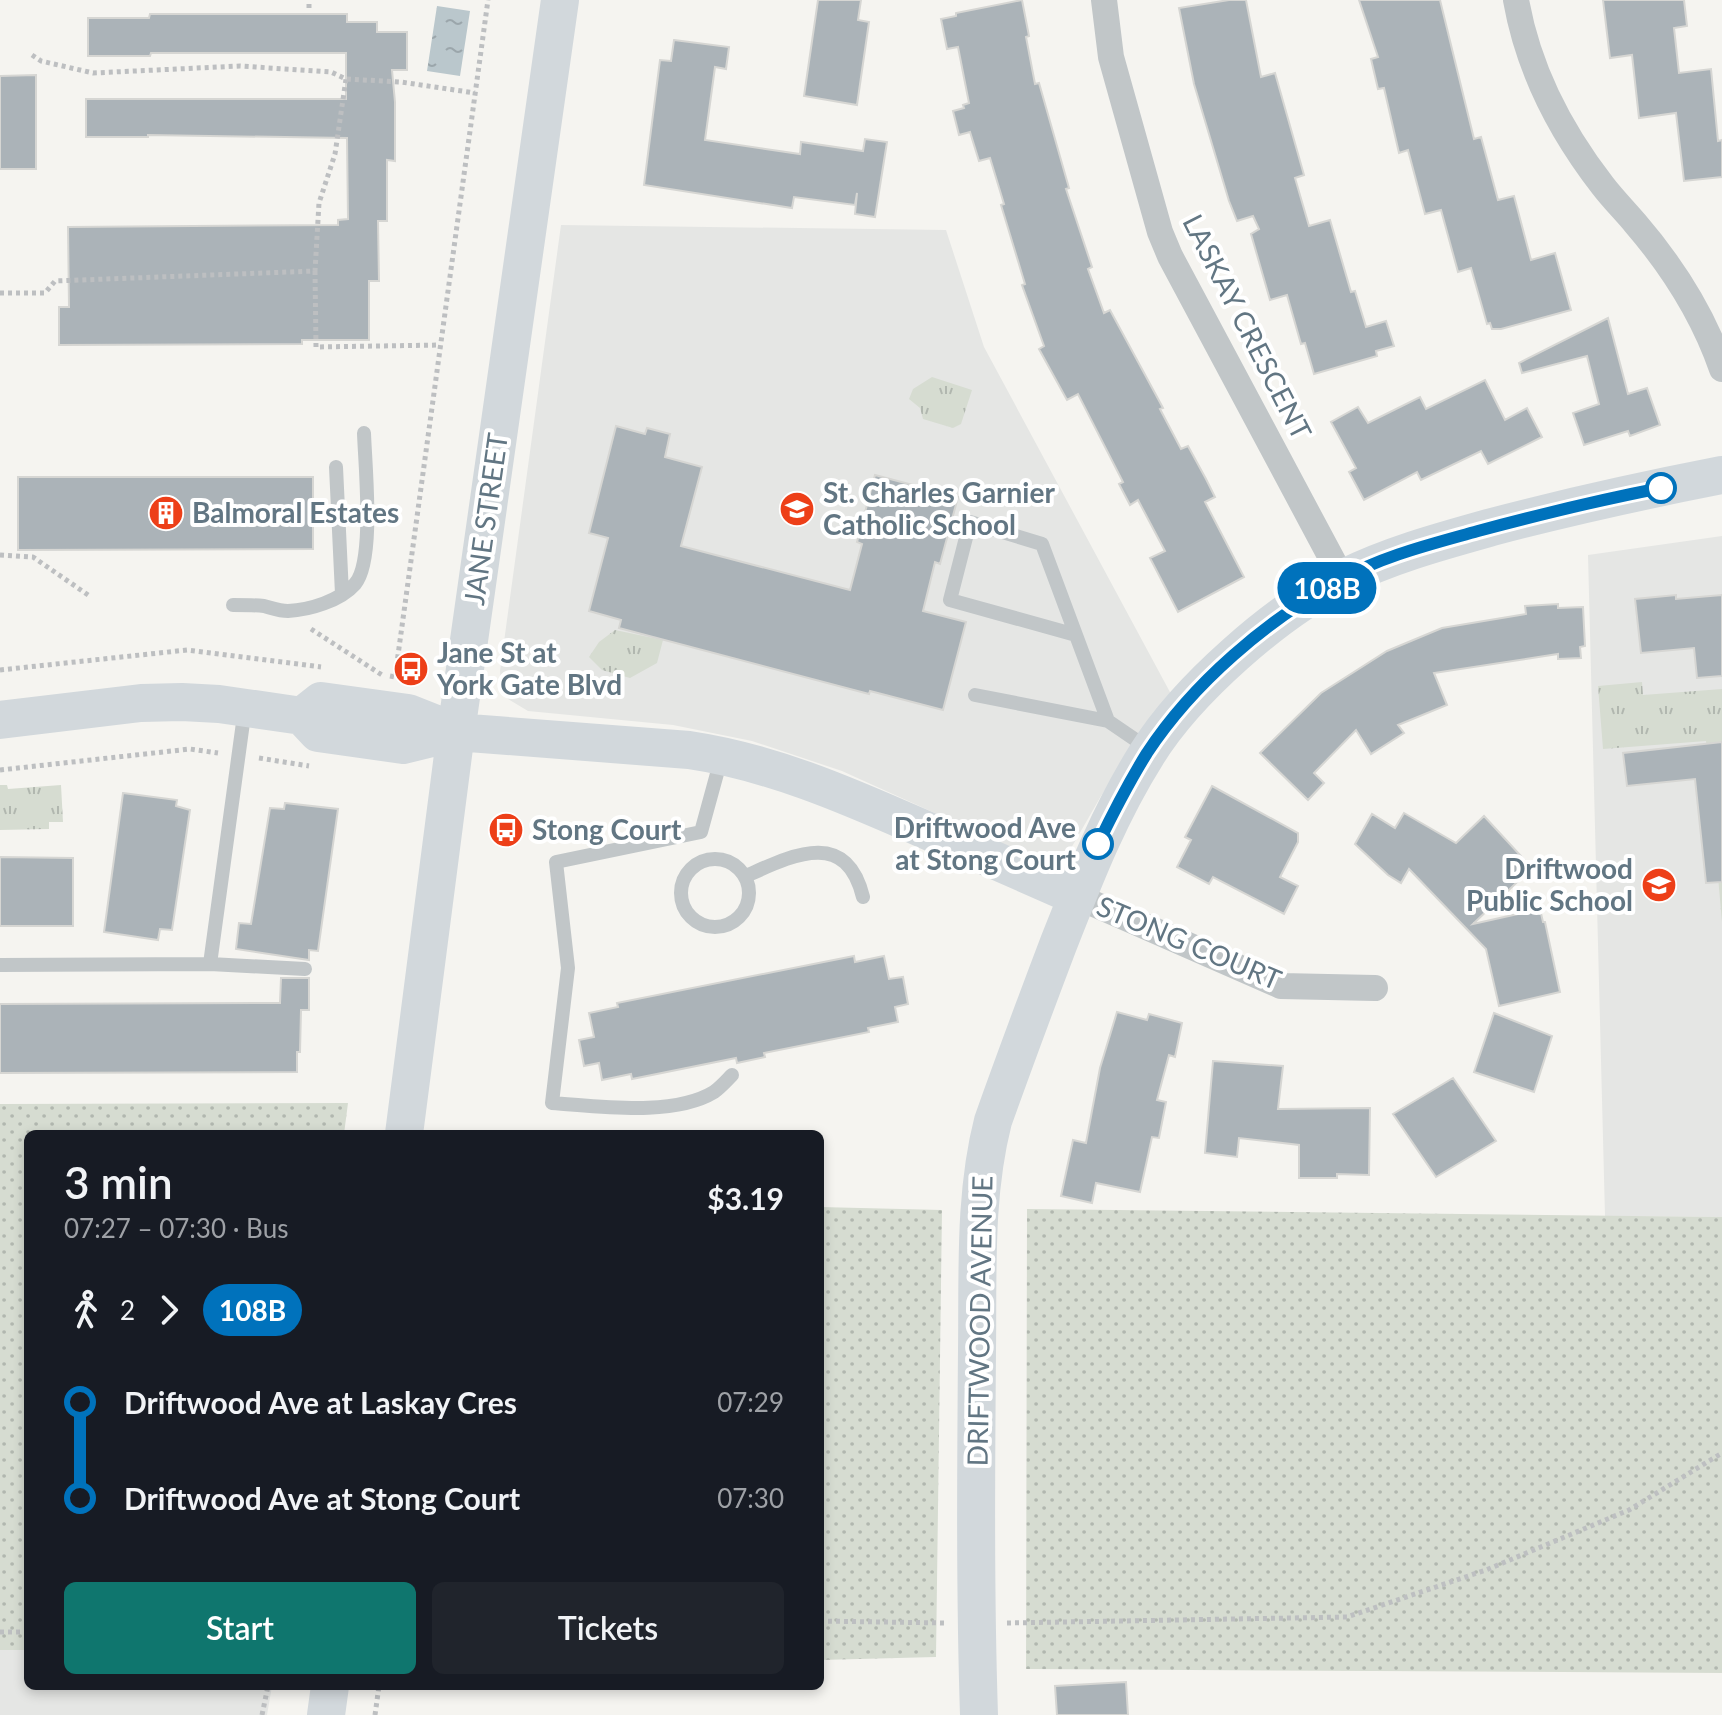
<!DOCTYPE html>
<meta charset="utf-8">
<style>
:root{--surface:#171b24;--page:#20242c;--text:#f1f3f6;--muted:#9ea1a6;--accent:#0f766e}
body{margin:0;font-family:Lato,sans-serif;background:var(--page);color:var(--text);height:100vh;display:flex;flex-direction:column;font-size:30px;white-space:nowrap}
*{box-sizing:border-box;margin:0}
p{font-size:26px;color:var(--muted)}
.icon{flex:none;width:44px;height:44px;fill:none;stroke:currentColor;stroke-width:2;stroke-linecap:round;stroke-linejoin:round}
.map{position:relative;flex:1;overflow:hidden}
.panel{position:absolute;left:24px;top:1130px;width:800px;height:560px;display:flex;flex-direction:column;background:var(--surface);border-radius:12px;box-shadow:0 4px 12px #0003}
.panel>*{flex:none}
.badge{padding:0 16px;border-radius:26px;font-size:28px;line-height:52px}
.map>.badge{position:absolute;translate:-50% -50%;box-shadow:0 0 0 4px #fff}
.legs{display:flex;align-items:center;gap:12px;height:88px;padding:0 40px;font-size:26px}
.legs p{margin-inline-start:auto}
.summary{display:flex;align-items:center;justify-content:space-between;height:136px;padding:0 40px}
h1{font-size:44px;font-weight:600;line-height:60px}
.cta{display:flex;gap:16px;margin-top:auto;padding:16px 40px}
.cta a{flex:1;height:92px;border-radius:12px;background:var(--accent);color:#fff;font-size:32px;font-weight:600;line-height:92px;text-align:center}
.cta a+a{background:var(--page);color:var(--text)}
ul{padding:0 40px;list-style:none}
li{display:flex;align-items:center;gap:28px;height:96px;font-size:30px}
li i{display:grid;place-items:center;width:12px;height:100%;margin:0 10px;background:currentColor}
li i::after{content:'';width:20px;height:20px;margin:-10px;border:6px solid;border-radius:50%;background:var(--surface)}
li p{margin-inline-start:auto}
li:first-child i{background:linear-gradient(#0000 50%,currentColor 0)}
li:last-child i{background:linear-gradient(currentColor 50%,#0000 0)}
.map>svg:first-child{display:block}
</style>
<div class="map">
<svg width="1722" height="1715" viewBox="0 0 1722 1715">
<defs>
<pattern id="grass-dots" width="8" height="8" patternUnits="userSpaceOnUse" patternTransform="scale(2)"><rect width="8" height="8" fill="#d6dcd1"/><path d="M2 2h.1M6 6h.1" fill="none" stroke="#b1b7af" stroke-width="1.8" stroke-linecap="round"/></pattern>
<pattern id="park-tufts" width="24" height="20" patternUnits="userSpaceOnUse" patternTransform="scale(2)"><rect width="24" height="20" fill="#d6dcd1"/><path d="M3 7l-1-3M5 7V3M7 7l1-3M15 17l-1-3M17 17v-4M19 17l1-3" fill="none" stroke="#b1b7af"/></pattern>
<pattern id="water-ripples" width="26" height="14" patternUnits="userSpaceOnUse" patternTransform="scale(2)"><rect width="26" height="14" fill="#bac7cc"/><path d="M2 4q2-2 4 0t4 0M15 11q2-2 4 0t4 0" fill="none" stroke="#9ba6ab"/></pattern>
</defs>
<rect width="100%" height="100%" fill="#f5f4f0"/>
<path fill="#e5e6e4" d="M 561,225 L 946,230 L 984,347 L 1171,694 L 1101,796 L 1066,857 L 1052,861 L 1032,857 L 842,771 L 752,741 L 673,725 L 528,711 L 508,699 L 501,683 L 500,671 Z
M 1722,536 L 1722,1217 L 1605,1216 L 1588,555 Z
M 0,1650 L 28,1650 L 28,1686 L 272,1686 L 267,1715 L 0,1715 Z"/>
<path fill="url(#grass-dots)" d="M 348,1103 L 344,1134 L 28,1134 L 28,1650 L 0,1650 L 0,1104 Z
M 820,1207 L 942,1210 L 936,1657 L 820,1660 Z
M 1027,1209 L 1722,1217 L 1722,1673 L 1026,1669 Z"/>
<path fill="url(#park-tufts)" d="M 932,377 L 972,390 L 961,424 L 953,428 L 923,419 L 920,408 L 909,399 L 913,389 Z
M 615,630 L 663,640 L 657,663 L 630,678 L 602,670 L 589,657 L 599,642 Z
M 1642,682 L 1643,695 L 1722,689 L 1722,922 L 1706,741 L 1603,749 L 1598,686 Z
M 0,785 L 7,785 L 8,789 L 61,785 L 63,822 L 49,822 L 49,829 L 0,830 Z"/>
<path fill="url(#water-ripples)" d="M 437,6 L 470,11 L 460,76 L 427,71 Z"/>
<path fill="#abb3b8" stroke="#d6d6d3" stroke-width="2" d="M 818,0 L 861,0 L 858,20 L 869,22 L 857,105 L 804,96 Z
M 1022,0 L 1029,36 L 1026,37 L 1035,84 L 1039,83 L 1069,188 L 1066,189 L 1092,267 L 1088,269 L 1104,313 L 1110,310 L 1163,408 L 1160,409 L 1181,449 L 1188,446 L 1206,479 L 1215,497 L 1205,502 L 1244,577 L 1178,612 L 1150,558 L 1165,551 L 1138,500 L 1130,505 L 1119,484 L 1123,482 L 1078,394 L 1067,400 L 1039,349 L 1044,346 L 1022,285 L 1025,284 L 1001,205 L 1004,204 L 990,158 L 979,161 L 970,132 L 959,135 L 953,111 L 964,108 L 963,105 L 969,103 L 958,47 L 947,49 L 941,19 L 956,16 L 956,13 Z
M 1229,0 L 1246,0 L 1261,77 L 1275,73 L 1304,175 L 1295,178 L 1309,226 L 1330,220 L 1351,292 L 1355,291 L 1366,327 L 1386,321 L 1394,346 L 1376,351 L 1377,356 L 1314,374 L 1305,343 L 1301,344 L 1287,295 L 1270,300 L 1251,234 L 1259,229 L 1253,216 L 1237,221 L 1229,201 L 1194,84 L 1179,8 Z
M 1359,0 L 1440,0 L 1474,139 L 1481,137 L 1498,200 L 1514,196 L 1531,260 L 1555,253 L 1571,310 L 1501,329 L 1492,329 L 1490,323 L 1487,324 L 1471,268 L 1458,272 L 1441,210 L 1425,214 L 1408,150 L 1399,153 L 1384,88 L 1378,89 L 1371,59 L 1378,57 Z
M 1603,0 L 1684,0 L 1687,26 L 1674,28 L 1679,73 L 1711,69 L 1718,141 L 1722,140 L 1722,177 L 1684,181 L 1676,113 L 1639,118 L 1632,55 L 1610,58 Z
M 150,14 L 347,14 L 347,22 L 377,22 L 377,32 L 407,32 L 407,70 L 392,70 L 395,102 L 395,161 L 387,160 L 387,221 L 378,221 L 379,281 L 369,281 L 369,340 L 302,340 L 302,344 L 59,345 L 59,307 L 69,307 L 68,227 L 338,225 L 338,220 L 348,219 L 347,138 L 148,135 L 148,137 L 86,137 L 86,99 L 346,99 L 346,53 L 151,53 L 150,56 L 88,56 L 88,18 L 149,18 Z
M 674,40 L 729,47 L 726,69 L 715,67 L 705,140 L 800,154 L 801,142 L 863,151 L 865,139 L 887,142 L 875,217 L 855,214 L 857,193 L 855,205 L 794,197 L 792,208 L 644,185 L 660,60 L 671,61 Z
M 36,75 L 36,169 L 0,169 L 0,76 Z
M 1608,318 L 1628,394 L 1647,388 L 1660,425 L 1630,436 L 1628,431 L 1584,445 L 1573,413 L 1599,404 L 1587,356 L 1522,373 L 1519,363 Z
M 1485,380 L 1505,420 L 1527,408 L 1542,437 L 1488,464 L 1481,451 L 1421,480 L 1417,472 L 1364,500 L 1349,472 L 1356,468 L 1331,422 L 1358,407 L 1368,423 L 1420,397 L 1426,409 Z
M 616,426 L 645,434 L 647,428 L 670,434 L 665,457 L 702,467 L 681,546 L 850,590 L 862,544 L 857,542 L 875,475 L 958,497 L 940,564 L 935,562 L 923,611 L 966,622 L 943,710 L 870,691 L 869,694 L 619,628 L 621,620 L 589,611 L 608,538 L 589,533 Z
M 18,477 L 313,477 L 313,549 L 18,550 Z
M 1676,595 L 1676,599 L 1722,595 L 1722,676 L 1697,678 L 1694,648 L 1641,653 L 1635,599 Z
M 1558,604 L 1558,608 L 1583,607 L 1585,646 L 1580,647 L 1581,658 L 1558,659 L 1558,654 L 1434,673 L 1447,705 L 1398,725 L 1404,733 L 1371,754 L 1356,730 L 1314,773 L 1324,783 L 1308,800 L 1260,753 L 1321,693 L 1387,651 L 1442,628 L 1526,614 L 1525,606 Z
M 1722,742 L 1722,882 L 1706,883 L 1695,779 L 1627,786 L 1623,753 Z
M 1212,786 L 1298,833 L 1298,842 L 1280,877 L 1298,886 L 1284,914 L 1213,877 L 1209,884 L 1177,867 L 1191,840 L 1185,837 Z
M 123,793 L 177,800 L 176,806 L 190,810 L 172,930 L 160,929 L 158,940 L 104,932 Z
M 285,803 L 338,809 L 318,951 L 309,950 L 309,960 L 236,949 L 239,923 L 251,924 L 270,808 L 284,809 Z
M 1404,813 L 1456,843 L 1484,816 L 1532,868 L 1473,924 L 1540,909 L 1543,922 L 1545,922 L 1560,992 L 1499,1006 L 1486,949 L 1409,869 L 1401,883 L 1388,875 L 1355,844 L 1372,814 L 1395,828 Z
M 0,857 L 73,858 L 73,926 L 0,926 Z
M 854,956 L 855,962 L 884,956 L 889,979 L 903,977 L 908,1004 L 895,1007 L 898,1022 L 868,1028 L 869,1032 L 764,1053 L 765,1057 L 737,1063 L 736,1058 L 632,1079 L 631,1074 L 602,1080 L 599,1063 L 584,1066 L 579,1040 L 594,1037 L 589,1013 L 618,1007 L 617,1003 Z
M 281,978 L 309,978 L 309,1010 L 301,1010 L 300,1052 L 297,1052 L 297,1072 L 0,1073 L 0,1004 L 280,1003 Z
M 1117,1012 L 1147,1020 L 1149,1014 L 1182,1023 L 1175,1057 L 1169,1055 L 1157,1100 L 1166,1102 L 1159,1138 L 1152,1137 L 1140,1192 L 1096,1183 L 1092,1203 L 1061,1196 L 1073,1140 L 1086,1143 L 1100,1068 Z
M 1494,1013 L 1552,1036 L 1534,1092 L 1474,1072 Z
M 1213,1061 L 1283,1066 L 1278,1109 L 1370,1108 L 1369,1175 L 1337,1174 L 1337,1178 L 1299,1178 L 1299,1145 L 1239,1138 L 1237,1157 L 1205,1153 Z
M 1453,1078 L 1496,1141 L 1436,1177 L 1393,1114 Z
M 1126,1682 L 1128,1715 L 1057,1715 L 1055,1686 Z"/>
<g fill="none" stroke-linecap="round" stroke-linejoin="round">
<path stroke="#bdbfc1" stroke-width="5" stroke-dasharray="4 4" stroke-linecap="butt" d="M 309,8 L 309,0
M 32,55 L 41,61 L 93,73 L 240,66 L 331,72 L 346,79 L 401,82 L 475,93
M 315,271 L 316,347 L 440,345
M 0,293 L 45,293 L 55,281 L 315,271 L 319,203 L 335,154 L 346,79
M 0,555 L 33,557 L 91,597
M 311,629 L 382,675
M 0,670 L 187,650 L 321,667
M 390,676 L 395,677 L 488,0
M 259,758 L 309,766
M 0,770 L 190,749 L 218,753
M 820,1621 L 945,1623
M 1007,1623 L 1347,1617 L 1486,1570 L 1629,1510 L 1722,1453
M 0,1632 L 28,1632
M 262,1715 L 268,1686
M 375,1715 L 379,1686"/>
<path stroke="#c1c6c8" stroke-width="14" d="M 336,467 L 342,594
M 233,605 C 243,605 254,605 264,606 C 272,608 279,611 288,611 C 309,610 340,601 355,584 C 375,561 365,465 364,433
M 1076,635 L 950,600 L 970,522 L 1042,544 L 1108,721 L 1149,749
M 975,695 L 1108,721
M 721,759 L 701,832 L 556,862 L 568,968 L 552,1103 C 599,1106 673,1117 714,1092 C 721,1087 727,1080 732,1075
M681 893a34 34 0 1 1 68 0a34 34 0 1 1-68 0Z
M 746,876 C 791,856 846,827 863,897
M 210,964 L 245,708
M 0,965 L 210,964 L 305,969"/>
<path stroke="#c1c6c8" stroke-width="26" d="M 1104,0 L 1111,57 L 1160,232 L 1170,256 L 1342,578
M 1516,0 C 1528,68 1561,132 1603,186 C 1613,199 1624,210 1635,223 C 1672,266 1703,314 1722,369
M 1076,896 L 1281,986 L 1375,988"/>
<path stroke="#d2d8dc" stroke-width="38" d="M 302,716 L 321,701 L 408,713 L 456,732 L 689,750 C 770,762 844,794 919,827 C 972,850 1024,873 1076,896
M 0,720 L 141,703 L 182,702 L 219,704 L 302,716 L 318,733 L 403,745 L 456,732
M 404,1134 L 456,732 L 560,0
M 326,1715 L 330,1686
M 979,1715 C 975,1593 976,1472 977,1350 C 978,1273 974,1195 993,1121 C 1014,1062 1036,1003 1058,945 C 1084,879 1109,814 1147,754 C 1186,691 1277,610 1344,578 C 1390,555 1442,541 1492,527 C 1568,507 1645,490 1722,475"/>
</g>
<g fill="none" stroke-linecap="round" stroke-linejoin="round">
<defs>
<path id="line-1" d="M 1098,844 C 1113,813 1129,782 1147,753 C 1193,683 1267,620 1340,580 C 1382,556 1432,544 1478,531 C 1538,515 1599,500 1661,488"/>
</defs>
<use href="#line-1" stroke="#fff" stroke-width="18"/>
<use href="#line-1" stroke="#0072bc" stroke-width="12"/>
</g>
<defs>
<symbol id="school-disc" viewBox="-11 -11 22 22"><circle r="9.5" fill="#ed3f18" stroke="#fff"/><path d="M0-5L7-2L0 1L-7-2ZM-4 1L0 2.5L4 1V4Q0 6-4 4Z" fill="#fff"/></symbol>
<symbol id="building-disc" viewBox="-11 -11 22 22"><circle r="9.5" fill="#ed3f18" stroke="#fff"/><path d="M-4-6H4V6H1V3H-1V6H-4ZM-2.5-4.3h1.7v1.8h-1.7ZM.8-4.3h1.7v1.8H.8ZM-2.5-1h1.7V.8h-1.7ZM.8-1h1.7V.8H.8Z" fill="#fff"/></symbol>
<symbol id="bus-disc" viewBox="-11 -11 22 22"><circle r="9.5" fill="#ed3f18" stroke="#fff"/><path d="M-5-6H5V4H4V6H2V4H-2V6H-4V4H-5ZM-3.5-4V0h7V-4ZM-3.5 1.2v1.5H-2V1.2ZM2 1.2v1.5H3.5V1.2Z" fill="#fff"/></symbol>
</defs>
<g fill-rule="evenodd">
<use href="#school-disc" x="777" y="489" width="40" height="40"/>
<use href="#building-disc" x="146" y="493" width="40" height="40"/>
<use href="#bus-disc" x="391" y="649" width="40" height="40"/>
<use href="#bus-disc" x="486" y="810" width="40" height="40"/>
<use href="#school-disc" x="1639" y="865" width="40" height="40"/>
</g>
<g fill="#fff" stroke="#0072bc" stroke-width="4">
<circle cx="1661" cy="488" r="14"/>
<circle cx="1098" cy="844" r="14"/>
</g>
<g text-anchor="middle" stroke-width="8" stroke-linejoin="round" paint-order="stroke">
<g font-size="28" fill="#627683" stroke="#fff">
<text transform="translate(1247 327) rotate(63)" y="10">LASKAY CRESCENT</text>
<text transform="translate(486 519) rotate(-82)" y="10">JANE STREET</text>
<text transform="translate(1189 943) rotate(23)" y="10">STONG COURT</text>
<text transform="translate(980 1321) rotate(-89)" y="10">DRIFTWOOD AVENUE</text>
</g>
<g font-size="28" font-weight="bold" fill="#627683" stroke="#fff" text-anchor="start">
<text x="823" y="503">St. Charles Garnier<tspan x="823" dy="32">Catholic School</tspan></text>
<text x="192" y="523">Balmoral Estates</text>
<text x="437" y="663">Jane St at<tspan x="437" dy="32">York Gate Blvd</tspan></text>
<text x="532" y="840">Stong Court</text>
<text x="1633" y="879" text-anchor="end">Driftwood<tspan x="1633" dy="32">Public School</tspan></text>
</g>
<g font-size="28" font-weight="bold" fill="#627683" stroke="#fff" text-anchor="end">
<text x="1076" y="838">Driftwood Ave<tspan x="1076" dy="32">at Stong Court</tspan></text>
</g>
</g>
</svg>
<b class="badge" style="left:1327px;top:588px;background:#0072bc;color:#fff">108B</b>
<section class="panel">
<div class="summary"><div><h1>3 min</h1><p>07:27 – 07:30 · Bus</p></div><b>$3.19</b></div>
<div class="legs"><svg class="icon" aria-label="walk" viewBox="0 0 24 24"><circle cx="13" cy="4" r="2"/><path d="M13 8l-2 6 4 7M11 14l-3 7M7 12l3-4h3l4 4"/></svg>2<svg class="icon" aria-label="forward" viewBox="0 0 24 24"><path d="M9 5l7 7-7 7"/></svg><b class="badge" style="background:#0072bc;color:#fff">108B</b></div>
<ul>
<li><i style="color:#0072bc"></i><b>Driftwood Ave at Laskay Cres</b><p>07:29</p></li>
<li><i style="color:#0072bc"></i><b>Driftwood Ave at Stong Court</b><p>07:30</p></li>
</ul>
<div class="cta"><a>Start</a><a>Tickets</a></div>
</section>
</div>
